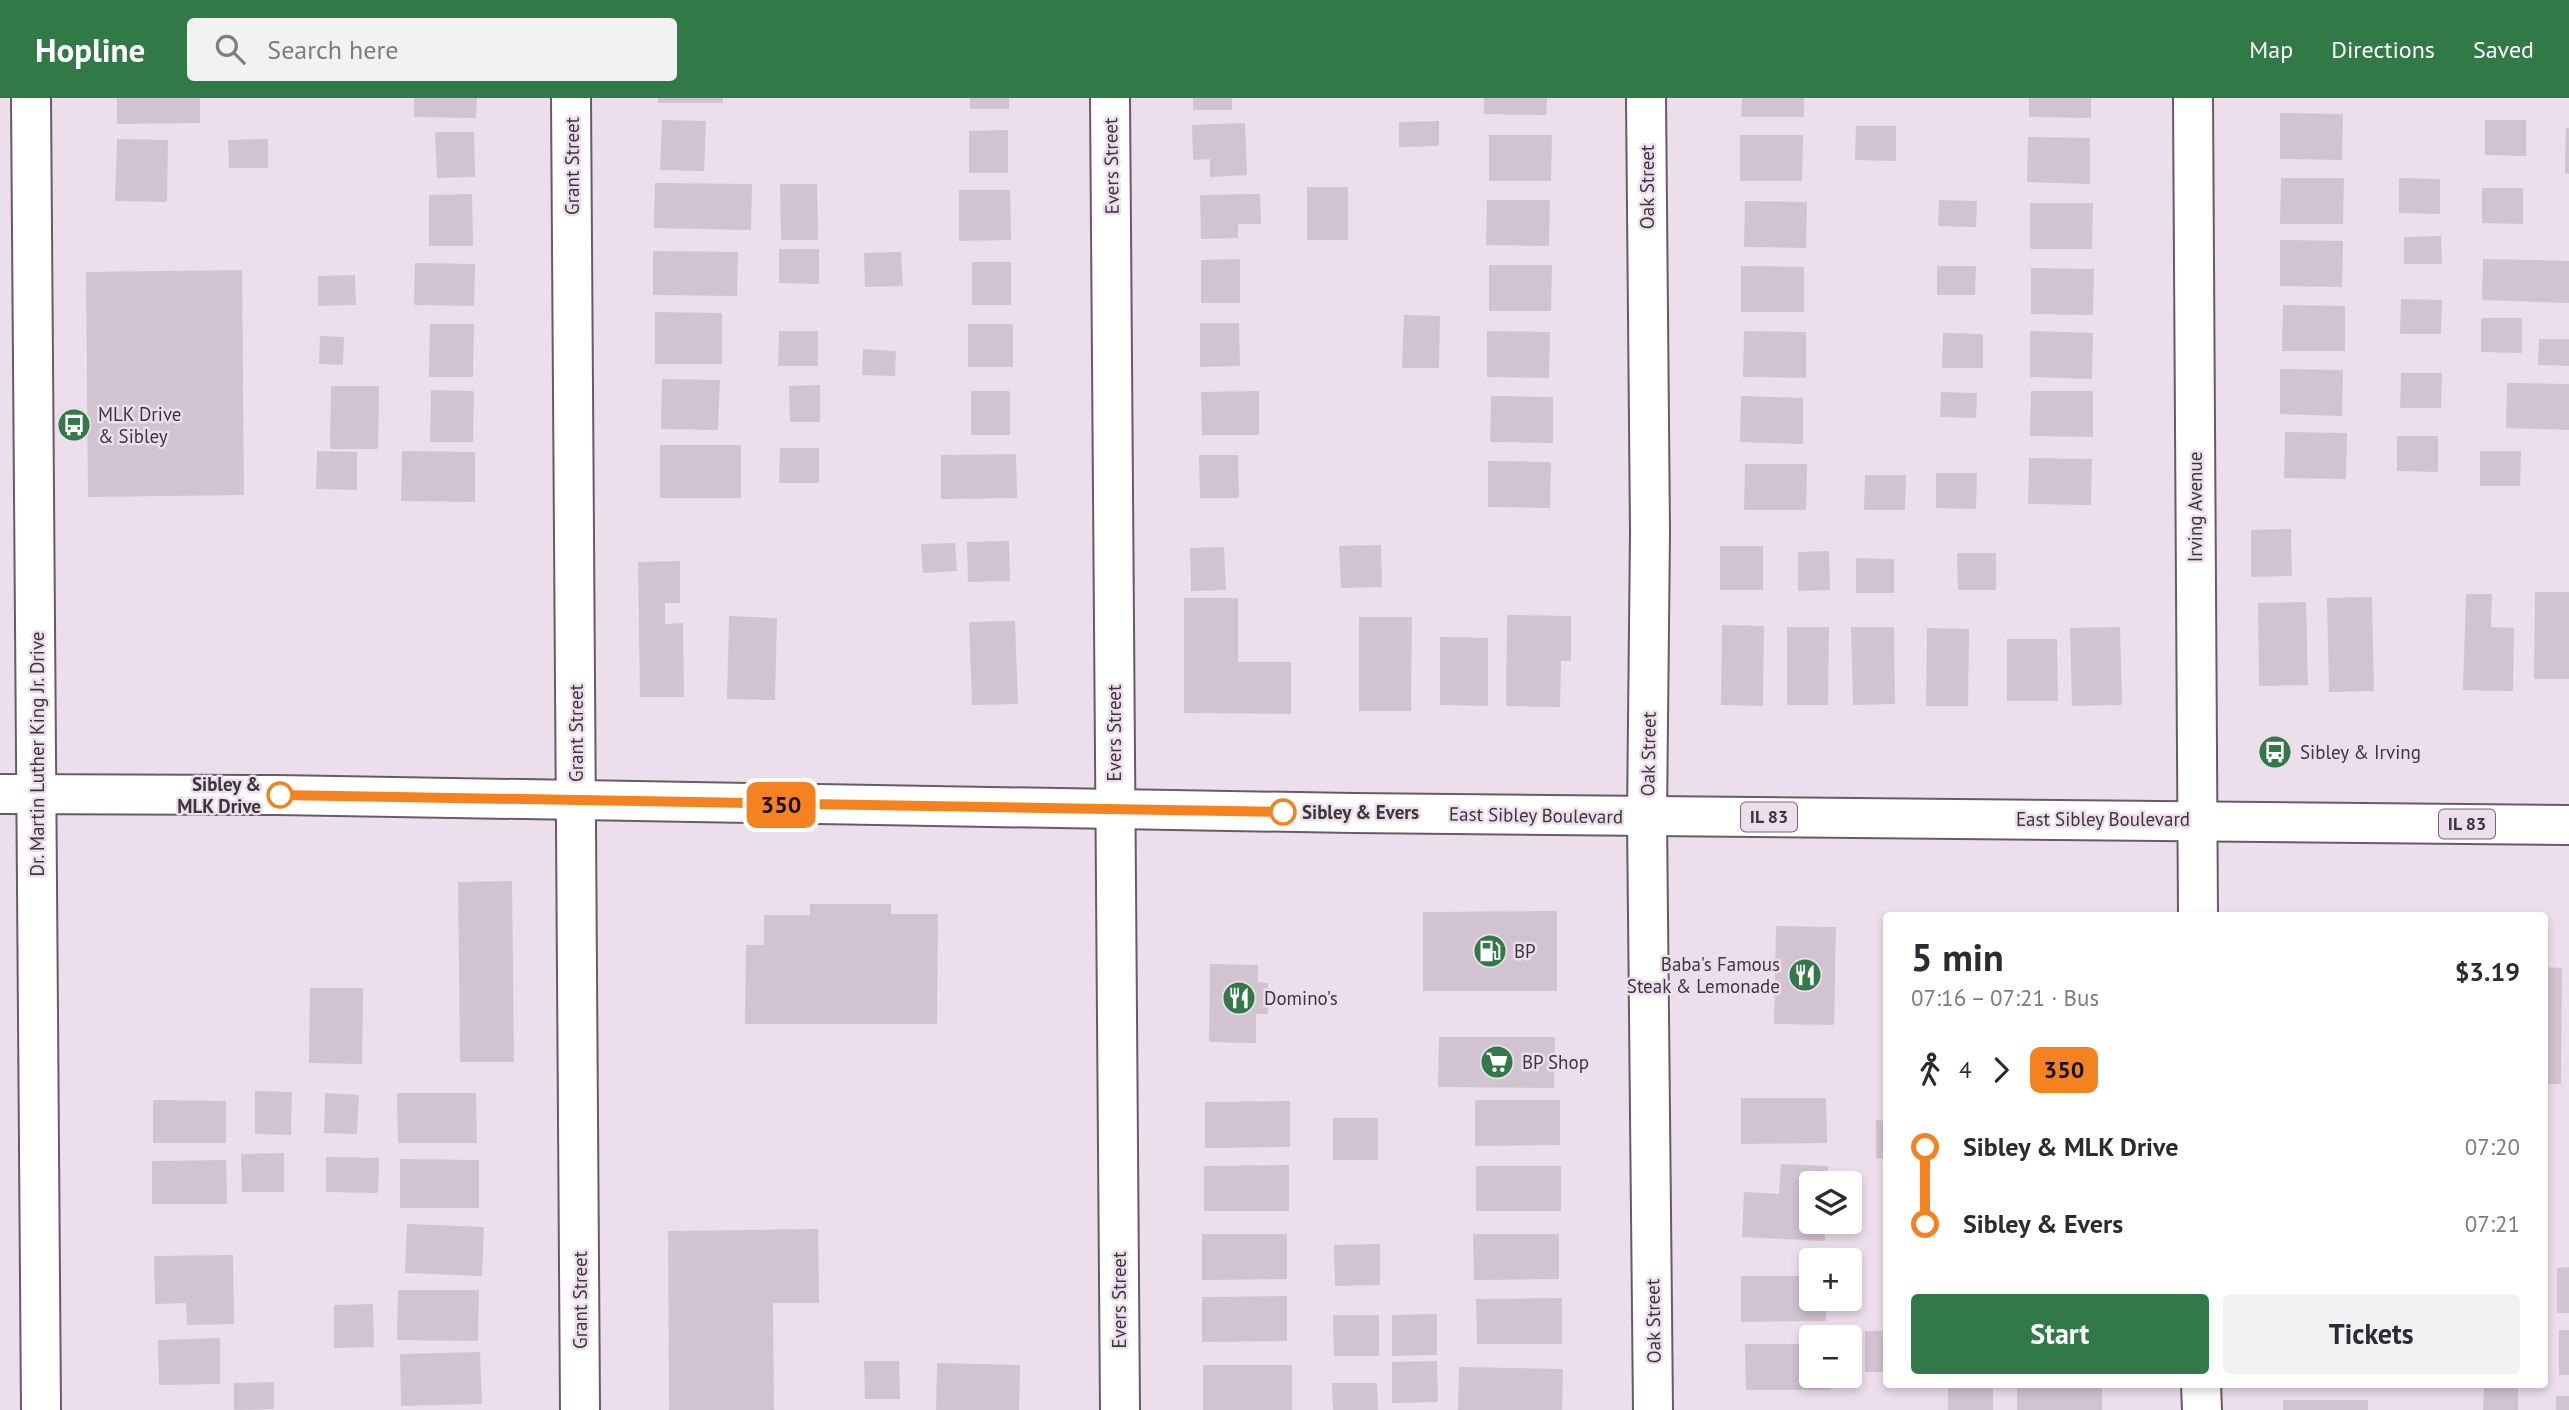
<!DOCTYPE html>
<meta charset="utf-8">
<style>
:root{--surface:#fff;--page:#f2f2f3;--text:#2b2b33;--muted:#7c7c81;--accent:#317946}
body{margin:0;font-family:"PT Sans",sans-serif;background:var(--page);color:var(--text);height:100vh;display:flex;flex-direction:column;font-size:26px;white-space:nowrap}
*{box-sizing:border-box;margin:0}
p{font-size:23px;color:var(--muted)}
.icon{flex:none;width:38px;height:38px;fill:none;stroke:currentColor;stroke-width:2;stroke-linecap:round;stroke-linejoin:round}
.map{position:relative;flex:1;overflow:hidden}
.panel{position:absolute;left:1883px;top:814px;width:665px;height:476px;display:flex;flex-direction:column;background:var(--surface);border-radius:7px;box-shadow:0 4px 10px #0003}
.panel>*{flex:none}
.badge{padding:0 14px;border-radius:10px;font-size:24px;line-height:46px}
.tools{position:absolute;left:1799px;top:1073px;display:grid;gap:14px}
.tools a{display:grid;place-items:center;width:63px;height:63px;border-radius:7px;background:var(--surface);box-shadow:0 4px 10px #0003;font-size:35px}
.map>.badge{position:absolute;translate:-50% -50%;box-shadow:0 0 0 4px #fff}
.legs{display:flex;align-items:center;gap:10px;height:77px;padding:0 28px;font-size:23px}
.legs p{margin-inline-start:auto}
.headline{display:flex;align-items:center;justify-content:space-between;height:119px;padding:0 28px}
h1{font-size:38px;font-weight:600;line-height:52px}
.cta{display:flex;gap:14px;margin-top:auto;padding:14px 28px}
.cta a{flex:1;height:80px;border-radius:7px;background:var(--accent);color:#fff;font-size:28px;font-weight:600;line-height:80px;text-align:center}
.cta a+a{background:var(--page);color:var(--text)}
ul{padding:0 28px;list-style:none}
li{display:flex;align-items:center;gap:24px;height:77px;font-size:26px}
li i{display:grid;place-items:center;width:10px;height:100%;margin:0 9px;background:currentColor}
li i::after{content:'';width:18px;height:18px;margin:-9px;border:5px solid;border-radius:50%;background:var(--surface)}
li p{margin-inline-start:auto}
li:first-child i{background:linear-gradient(#0000 50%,currentColor 0)}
li:last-child i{background:linear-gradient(currentColor 50%,#0000 0)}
header{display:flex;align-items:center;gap:42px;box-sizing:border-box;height:98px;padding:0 35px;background:var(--accent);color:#fff}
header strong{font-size:33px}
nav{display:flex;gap:38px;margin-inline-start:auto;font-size:24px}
.search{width:490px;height:63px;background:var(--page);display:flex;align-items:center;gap:18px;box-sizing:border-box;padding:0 24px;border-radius:7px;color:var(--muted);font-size:26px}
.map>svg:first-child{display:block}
</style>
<header>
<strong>Hopline</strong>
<div class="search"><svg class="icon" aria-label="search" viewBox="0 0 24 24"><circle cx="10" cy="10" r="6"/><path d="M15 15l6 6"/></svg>Search here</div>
<nav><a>Map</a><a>Directions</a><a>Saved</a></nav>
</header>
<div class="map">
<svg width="2569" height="1312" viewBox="0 0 2569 1312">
<rect width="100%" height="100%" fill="#eddeeb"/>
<path fill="#d1c3d0" d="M 117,0 L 200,0 L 200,25 L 117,26 Z
M 414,0 L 477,0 L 476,20 L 414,19 Z
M 658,0 L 723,0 L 723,5 L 658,5 Z
M 970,0 L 1009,0 L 1009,11 L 970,11 Z
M 1193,0 L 1232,0 L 1232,12 L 1193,12 Z
M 1484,0 L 1547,0 L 1546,17 L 1484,16 Z
M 1742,0 L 1804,0 L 1804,19 L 1741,19 Z
M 2029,0 L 2091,0 L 2091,20 L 2029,19 Z
M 2280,15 L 2343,16 L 2342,62 L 2280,61 Z
M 662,22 L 706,23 L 704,73 L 660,72 Z
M 2485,22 L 2526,22 L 2526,58 L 2485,57 Z
M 1439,23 L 1439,48 L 1399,49 L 1399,24 Z
M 1245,25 L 1247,77 L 1210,79 L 1210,61 L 1193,62 L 1192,27 Z
M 1856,28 L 1896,28 L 1896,63 L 1855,62 Z
M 2566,30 L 2569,30 L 2569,76 L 2565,75 Z
M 1008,32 L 1008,75 L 969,75 L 969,33 Z
M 435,34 L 474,34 L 475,79 L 437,80 Z
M 1489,37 L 1552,37 L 1551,83 L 1489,83 Z
M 1740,37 L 1803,37 L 1802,83 L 1740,83 Z
M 2028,39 L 2090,40 L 2090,86 L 2027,84 Z
M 117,41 L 168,42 L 167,104 L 115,103 Z
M 268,41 L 268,70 L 229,70 L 228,42 Z
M 2281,80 L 2344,80 L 2343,126 L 2280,126 Z
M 2399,80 L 2440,81 L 2440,116 L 2399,115 Z
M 655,85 L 752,86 L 751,132 L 654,130 Z
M 780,86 L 817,86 L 818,142 L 781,142 Z
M 1307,89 L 1348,89 L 1348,142 L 1307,142 Z
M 2482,90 L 2523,90 L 2523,126 L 2482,125 Z
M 959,92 L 1010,92 L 1011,142 L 959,143 Z
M 472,96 L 473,148 L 429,148 L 429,97 Z
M 1260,96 L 1261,126 L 1238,126 L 1238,140 L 1201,141 L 1200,97 Z
M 1487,102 L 1550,102 L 1549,148 L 1486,147 Z
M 1939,102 L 1977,103 L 1976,129 L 1938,128 Z
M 1745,103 L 1807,104 L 1806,150 L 1744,149 Z
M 2030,105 L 2093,105 L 2092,151 L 2030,151 Z
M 2441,138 L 2442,166 L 2404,166 L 2404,139 Z
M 2280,142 L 2343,143 L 2342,189 L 2280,188 Z
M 779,151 L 819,151 L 819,186 L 779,185 Z
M 653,153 L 738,154 L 737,198 L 653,197 Z
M 901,154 L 903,188 L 865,189 L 864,155 Z
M 1240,161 L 1240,205 L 1201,205 L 1201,162 Z
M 2483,161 L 2569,163 L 2569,205 L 2482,202 Z
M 972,164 L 1011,164 L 1011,207 L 972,207 Z
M 415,165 L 475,166 L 474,208 L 414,207 Z
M 1489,167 L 1552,167 L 1551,213 L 1489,213 Z
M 1741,168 L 1804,169 L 1804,214 L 1741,214 Z
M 1937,168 L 1976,168 L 1975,197 L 1937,197 Z
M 2031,170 L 2094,171 L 2093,217 L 2031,216 Z
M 242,172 L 244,397 L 88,399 L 86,174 Z
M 355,177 L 356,207 L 318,208 L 318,178 Z
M 2401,201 L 2442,202 L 2441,236 L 2400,236 Z
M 2283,207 L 2345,208 L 2345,253 L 2282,253 Z
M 655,214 L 722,215 L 722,266 L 655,266 Z
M 1404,217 L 1440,218 L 1439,270 L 1402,270 Z
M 2481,220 L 2522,220 L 2522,255 L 2481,254 Z
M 1200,225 L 1239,225 L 1240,268 L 1200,269 Z
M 430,226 L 474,226 L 473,279 L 429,279 Z
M 968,226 L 1013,226 L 1013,269 L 968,269 Z
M 779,233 L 818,233 L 818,268 L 778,268 Z
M 1487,233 L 1550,234 L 1549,280 L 1487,279 Z
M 1744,233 L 1806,234 L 1806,280 L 1743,279 Z
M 2030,233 L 2093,235 L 2092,281 L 2030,279 Z
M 1943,235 L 1983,236 L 1983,270 L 1942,270 Z
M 320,238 L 344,239 L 343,267 L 319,266 Z
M 2539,241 L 2569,241 L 2569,268 L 2538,267 Z
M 863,251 L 896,253 L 895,278 L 862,277 Z
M 2280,271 L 2343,272 L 2342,318 L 2280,316 Z
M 2401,275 L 2442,275 L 2441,310 L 2400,310 Z
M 662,281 L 720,282 L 718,332 L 661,331 Z
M 2507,285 L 2569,286 L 2569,332 L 2506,330 Z
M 820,287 L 820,324 L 790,324 L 789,288 Z
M 331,288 L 379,288 L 378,351 L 330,351 Z
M 431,292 L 474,293 L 473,344 L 430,344 Z
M 971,293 L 1010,293 L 1010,337 L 971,337 Z
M 1259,293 L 1259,337 L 1202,337 L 1201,294 Z
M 2031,293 L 2093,293 L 2093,339 L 2030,338 Z
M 1941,294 L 1977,295 L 1976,320 L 1940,319 Z
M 1491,298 L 1553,299 L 1553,345 L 1490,344 Z
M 1741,298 L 1803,300 L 1803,346 L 1740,344 Z
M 2285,334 L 2347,335 L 2346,381 L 2284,380 Z
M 2397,338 L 2438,338 L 2438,374 L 2397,373 Z
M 660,347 L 741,347 L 741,400 L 660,400 Z
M 780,350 L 819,350 L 819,385 L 779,385 Z
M 317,353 L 357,354 L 357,392 L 316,391 Z
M 402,353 L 475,354 L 475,404 L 401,403 Z
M 2480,353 L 2521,353 L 2520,388 L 2480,388 Z
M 1016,356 L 1017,400 L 941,401 L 941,357 Z
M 1199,357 L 1238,357 L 1239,400 L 1200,400 Z
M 2029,360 L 2092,361 L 2091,407 L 2028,406 Z
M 1488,363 L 1551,364 L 1550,410 L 1488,409 Z
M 1745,366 L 1807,366 L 1806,412 L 1744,412 Z
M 1936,375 L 1977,375 L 1976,411 L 1936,410 Z
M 1865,377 L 1906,377 L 1905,412 L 1864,412 Z
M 2291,431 L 2292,478 L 2251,479 L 2251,432 Z
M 1009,443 L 1010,483 L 968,484 L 967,444 Z
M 955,445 L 957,473 L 923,475 L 921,446 Z
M 1381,447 L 1382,489 L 1341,490 L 1339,448 Z
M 1720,448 L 1763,448 L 1763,492 L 1720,492 Z
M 1224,449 L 1226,492 L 1191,493 L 1190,450 Z
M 1829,453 L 1830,492 L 1798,493 L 1798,454 Z
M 1957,455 L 1996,455 L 1996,492 L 1958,492 Z
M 1856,460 L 1894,461 L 1894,495 L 1856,495 Z
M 680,463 L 680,505 L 665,505 L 665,526 L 683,525 L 684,599 L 640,599 L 638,464 Z
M 2535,494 L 2569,494 L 2569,581 L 2534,581 Z
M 2466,496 L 2492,496 L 2491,529 L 2514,530 L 2513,593 L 2463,592 Z
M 2372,499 L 2374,593 L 2329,594 L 2327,500 Z
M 1184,500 L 1238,500 L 1238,564 L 1291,564 L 1291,616 L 1184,615 Z
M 2306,504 L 2308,587 L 2259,588 L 2258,505 Z
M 1507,517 L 1571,518 L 1571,563 L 1561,563 L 1560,609 L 1506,608 Z
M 729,518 L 777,520 L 775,602 L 727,601 Z
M 1359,519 L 1412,519 L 1411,613 L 1359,613 Z
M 1015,523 L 1018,606 L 972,607 L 969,524 Z
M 1722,527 L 1764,528 L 1763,608 L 1721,607 Z
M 1787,529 L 1829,529 L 1828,607 L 1787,607 Z
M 1851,529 L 1894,529 L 1895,606 L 1853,607 Z
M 2120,529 L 2122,607 L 2072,608 L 2070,530 Z
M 1927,530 L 1969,531 L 1968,608 L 1926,608 Z
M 1440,539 L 1488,540 L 1488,608 L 1440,607 Z
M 2007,541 L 2057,541 L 2058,603 L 2007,603 Z
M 512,783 L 514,964 L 460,964 L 458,784 Z
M 810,806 L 891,806 L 891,816 L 938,816 L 937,926 L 745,926 L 746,847 L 764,847 L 764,817 L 810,817 Z
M 1557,813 L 1557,893 L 1423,893 L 1423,814 Z
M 1776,828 L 1836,829 L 1834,927 L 1774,926 Z
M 1210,866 L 1258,867 L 1258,884 L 1268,885 L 1268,916 L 1256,916 L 1256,945 L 1209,944 Z
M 2544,869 L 2562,870 L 2561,986 L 2544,986 Z
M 310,890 L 363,890 L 362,966 L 309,965 Z
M 1439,939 L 1555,939 L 1554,990 L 1438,989 Z
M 255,993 L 292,994 L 291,1037 L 255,1036 Z
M 325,995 L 359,997 L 357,1036 L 324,1035 Z
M 397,995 L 476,995 L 477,1045 L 398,1045 Z
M 1741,1000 L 1826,1000 L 1827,1045 L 1741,1046 Z
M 153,1002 L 226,1003 L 226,1045 L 153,1045 Z
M 1475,1002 L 1560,1002 L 1560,1047 L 1475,1048 Z
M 1290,1003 L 1290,1049 L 1205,1050 L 1205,1004 Z
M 1333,1020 L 1378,1020 L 1378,1062 L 1333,1062 Z
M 1876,1022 L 1886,1023 L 1886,1061 L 1876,1060 Z
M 284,1055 L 284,1094 L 242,1094 L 241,1056 Z
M 326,1059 L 379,1060 L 378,1095 L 326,1094 Z
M 400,1061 L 479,1062 L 479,1110 L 400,1110 Z
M 226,1062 L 227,1106 L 152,1106 L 152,1063 Z
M 1781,1066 L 1828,1068 L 1827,1085 L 1811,1085 L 1811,1124 L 1825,1124 L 1825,1143 L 1742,1139 L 1744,1094 L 1779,1096 Z
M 1289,1067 L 1289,1113 L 1204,1113 L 1204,1068 Z
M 1476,1068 L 1561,1068 L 1561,1113 L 1476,1113 Z
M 407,1126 L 484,1129 L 482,1178 L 405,1175 Z
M 818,1131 L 819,1205 L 773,1205 L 774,1312 L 669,1312 L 668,1133 Z
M 1202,1136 L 1287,1136 L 1287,1181 L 1202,1182 Z
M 1473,1136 L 1559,1136 L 1559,1181 L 1474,1182 Z
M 1380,1146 L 1380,1187 L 1335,1188 L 1334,1147 Z
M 233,1157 L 234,1226 L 187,1227 L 186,1205 L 155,1206 L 154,1158 Z
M 2569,1169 L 2569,1215 L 2557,1215 L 2557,1170 Z
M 1741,1178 L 1811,1178 L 1811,1200 L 1826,1200 L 1826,1223 L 1741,1224 Z
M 398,1192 L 479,1192 L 478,1243 L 397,1242 Z
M 1287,1198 L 1287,1243 L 1202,1244 L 1202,1199 Z
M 1562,1200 L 1562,1246 L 1477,1246 L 1476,1201 Z
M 373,1206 L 374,1249 L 334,1250 L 334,1207 Z
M 1437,1216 L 1437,1257 L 1392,1258 L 1392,1217 Z
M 1333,1217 L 1379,1217 L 1379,1258 L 1334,1258 Z
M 2559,1232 L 2569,1232 L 2569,1277 L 2559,1277 Z
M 1865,1233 L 1886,1233 L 1886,1274 L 1865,1274 Z
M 220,1240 L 220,1286 L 159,1287 L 158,1242 Z
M 1745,1246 L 1811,1246 L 1811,1278 L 1831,1278 L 1831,1292 L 1746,1292 Z
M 480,1254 L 482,1306 L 401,1308 L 400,1256 Z
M 864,1263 L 899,1263 L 900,1301 L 865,1301 Z
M 1437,1263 L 1438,1304 L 1392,1305 L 1392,1264 Z
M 937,1265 L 1020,1267 L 1019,1312 L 936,1312 Z
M 1203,1267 L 1292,1267 L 1292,1312 L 1203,1312 Z
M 1459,1269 L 1563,1271 L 1562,1312 L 1458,1312 Z
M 274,1284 L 274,1311 L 234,1312 L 234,1285 Z
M 1332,1285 L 1377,1285 L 1378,1312 L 1333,1312 Z
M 2017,1286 L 2102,1286 L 2102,1312 L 2017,1312 Z
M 1948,1287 L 1993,1287 L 1993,1312 L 1948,1312 Z
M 2484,1287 L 2518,1287 L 2518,1312 L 2483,1312 Z
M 2556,1298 L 2569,1298 L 2569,1312 L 2556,1312 Z
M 2283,1302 L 2368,1302 L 2368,1312 L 2283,1312 Z"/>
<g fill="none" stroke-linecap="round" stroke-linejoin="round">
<defs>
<path id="street" d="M 571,0 L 580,1312
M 1110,0 L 1120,1312
M 1646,0 L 1650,434 L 1647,719 L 1653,1312
M 2193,0 L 2198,817
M 2201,1286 L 2202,1312"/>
<path id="secondary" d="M 31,0 L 41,1312"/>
<path id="primary" d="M 0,696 L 278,697 L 1353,715 L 2569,727"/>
</defs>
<use href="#street" stroke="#685b66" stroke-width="42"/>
<use href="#secondary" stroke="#685b66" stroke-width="42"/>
<use href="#primary" stroke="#685b66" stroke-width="42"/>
<use href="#street" stroke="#fff" stroke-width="38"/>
<use href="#secondary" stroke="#fff" stroke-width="38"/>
<use href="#primary" stroke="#fff" stroke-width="38"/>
</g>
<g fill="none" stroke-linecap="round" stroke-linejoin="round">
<defs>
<path id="line-1" d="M 280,697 L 1283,714"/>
</defs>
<use href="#line-1" stroke="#fff" stroke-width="16"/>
<use href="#line-1" stroke="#f58220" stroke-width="10"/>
</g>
<defs>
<symbol id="bus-disc" viewBox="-11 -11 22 22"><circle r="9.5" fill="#317946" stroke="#eddeeb"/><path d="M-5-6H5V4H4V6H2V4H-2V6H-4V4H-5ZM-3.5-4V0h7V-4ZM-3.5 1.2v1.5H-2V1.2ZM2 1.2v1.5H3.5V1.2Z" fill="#fff"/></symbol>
<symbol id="fuel-disc" viewBox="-11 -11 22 22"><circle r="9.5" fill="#317946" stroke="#eddeeb"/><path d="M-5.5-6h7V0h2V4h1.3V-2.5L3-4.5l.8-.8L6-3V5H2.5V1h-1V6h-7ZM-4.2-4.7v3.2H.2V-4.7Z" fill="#fff"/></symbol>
<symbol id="restaurant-disc" viewBox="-11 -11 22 22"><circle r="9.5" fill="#317946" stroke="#eddeeb"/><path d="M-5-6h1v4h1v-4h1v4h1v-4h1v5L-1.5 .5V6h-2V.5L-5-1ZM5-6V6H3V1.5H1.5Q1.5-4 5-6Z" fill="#fff"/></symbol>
<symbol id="supermarket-disc" viewBox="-11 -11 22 22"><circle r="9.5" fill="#317946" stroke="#eddeeb"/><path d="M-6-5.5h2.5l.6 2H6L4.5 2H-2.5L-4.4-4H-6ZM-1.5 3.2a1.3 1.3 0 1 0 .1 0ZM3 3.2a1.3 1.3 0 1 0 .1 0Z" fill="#fff"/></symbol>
</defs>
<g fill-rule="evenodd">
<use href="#bus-disc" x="55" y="308" width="38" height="38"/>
<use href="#bus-disc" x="2256" y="635" width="38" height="38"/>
<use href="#fuel-disc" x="1471" y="834" width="38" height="38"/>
<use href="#restaurant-disc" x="1786" y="858" width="38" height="38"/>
<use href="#restaurant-disc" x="1220" y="881" width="38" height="38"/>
<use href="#supermarket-disc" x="1478" y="945" width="38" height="38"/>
</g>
<g fill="#fff" stroke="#f58220" stroke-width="3.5">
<circle cx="280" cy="697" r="12"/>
<circle cx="1283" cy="714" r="12"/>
</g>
<g text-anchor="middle" stroke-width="5" stroke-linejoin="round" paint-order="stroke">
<g fill="#eddeeb" stroke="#716970" stroke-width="2">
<rect x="1741" y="704.5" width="56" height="29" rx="5"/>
<rect x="2439" y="711.5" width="56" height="29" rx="5"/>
</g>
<g font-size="18" font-weight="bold" fill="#3c373c">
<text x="1769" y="725">IL 83</text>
<text x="2467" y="732">IL 83</text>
</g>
<g font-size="19" fill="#3c373c" stroke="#eddeeb">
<text transform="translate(572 68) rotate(-90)" y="7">Grant Street</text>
<text transform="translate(1111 68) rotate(-91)" y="7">Evers Street</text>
<text transform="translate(1647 89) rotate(-90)" y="7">Oak Street</text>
<text transform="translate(2195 409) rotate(-90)" y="7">Irving Avenue</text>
<text transform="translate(576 635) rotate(-90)" y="7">Grant Street</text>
<text transform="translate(1114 635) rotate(-90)" y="7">Evers Street</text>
<text transform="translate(37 656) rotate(-90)" y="7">Dr. Martin Luther King Jr. Drive</text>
<text transform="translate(1648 656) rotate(-89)" y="7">Oak Street</text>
<text transform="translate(1536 717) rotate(1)" y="7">East Sibley Boulevard</text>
<text x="2103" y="728">East Sibley Boulevard</text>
<text transform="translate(580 1202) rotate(-90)" y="7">Grant Street</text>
<text transform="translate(1119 1202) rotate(-90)" y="7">Evers Street</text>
<text transform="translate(1653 1223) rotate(-91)" y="7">Oak Street</text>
</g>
<g font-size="19" fill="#3c373c" stroke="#eddeeb" text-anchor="start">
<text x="98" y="323">MLK Drive<tspan x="98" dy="22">&amp; Sibley</tspan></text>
<text x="2300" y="661">Sibley &amp; Irving</text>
<text x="1514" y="860">BP</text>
<text x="1780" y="873" text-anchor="end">Baba's Famous<tspan x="1780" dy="22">Steak &amp; Lemonade</tspan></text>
<text x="1264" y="907">Domino's</text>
<text x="1522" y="971">BP Shop</text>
</g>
<g font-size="19" font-weight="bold" fill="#3c373c" stroke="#eddeeb" text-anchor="end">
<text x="261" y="693">Sibley &amp;<tspan x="261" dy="22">MLK Drive</tspan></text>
<text x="1302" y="721" text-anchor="start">Sibley &amp; Evers</text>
</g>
</g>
</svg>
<div class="tools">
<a><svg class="icon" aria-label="layers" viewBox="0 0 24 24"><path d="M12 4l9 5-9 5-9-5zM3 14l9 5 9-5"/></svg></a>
<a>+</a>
<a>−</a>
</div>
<b class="badge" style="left:781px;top:707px;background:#f58220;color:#111">350</b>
<section class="panel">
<div class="headline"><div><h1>5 min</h1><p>07:16 – 07:21 · Bus</p></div><b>$3.19</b></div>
<div class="legs"><svg class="icon" aria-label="walk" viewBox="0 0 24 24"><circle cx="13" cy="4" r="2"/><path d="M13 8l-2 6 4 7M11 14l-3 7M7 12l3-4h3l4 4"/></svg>4<svg class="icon" aria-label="forward" viewBox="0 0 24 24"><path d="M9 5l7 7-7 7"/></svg><b class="badge" style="background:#f58220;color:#111">350</b></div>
<ul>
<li><i style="color:#f58220"></i><b>Sibley &amp; MLK Drive</b><p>07:20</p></li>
<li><i style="color:#f58220"></i><b>Sibley &amp; Evers</b><p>07:21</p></li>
</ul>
<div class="cta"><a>Start</a><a>Tickets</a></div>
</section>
</div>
